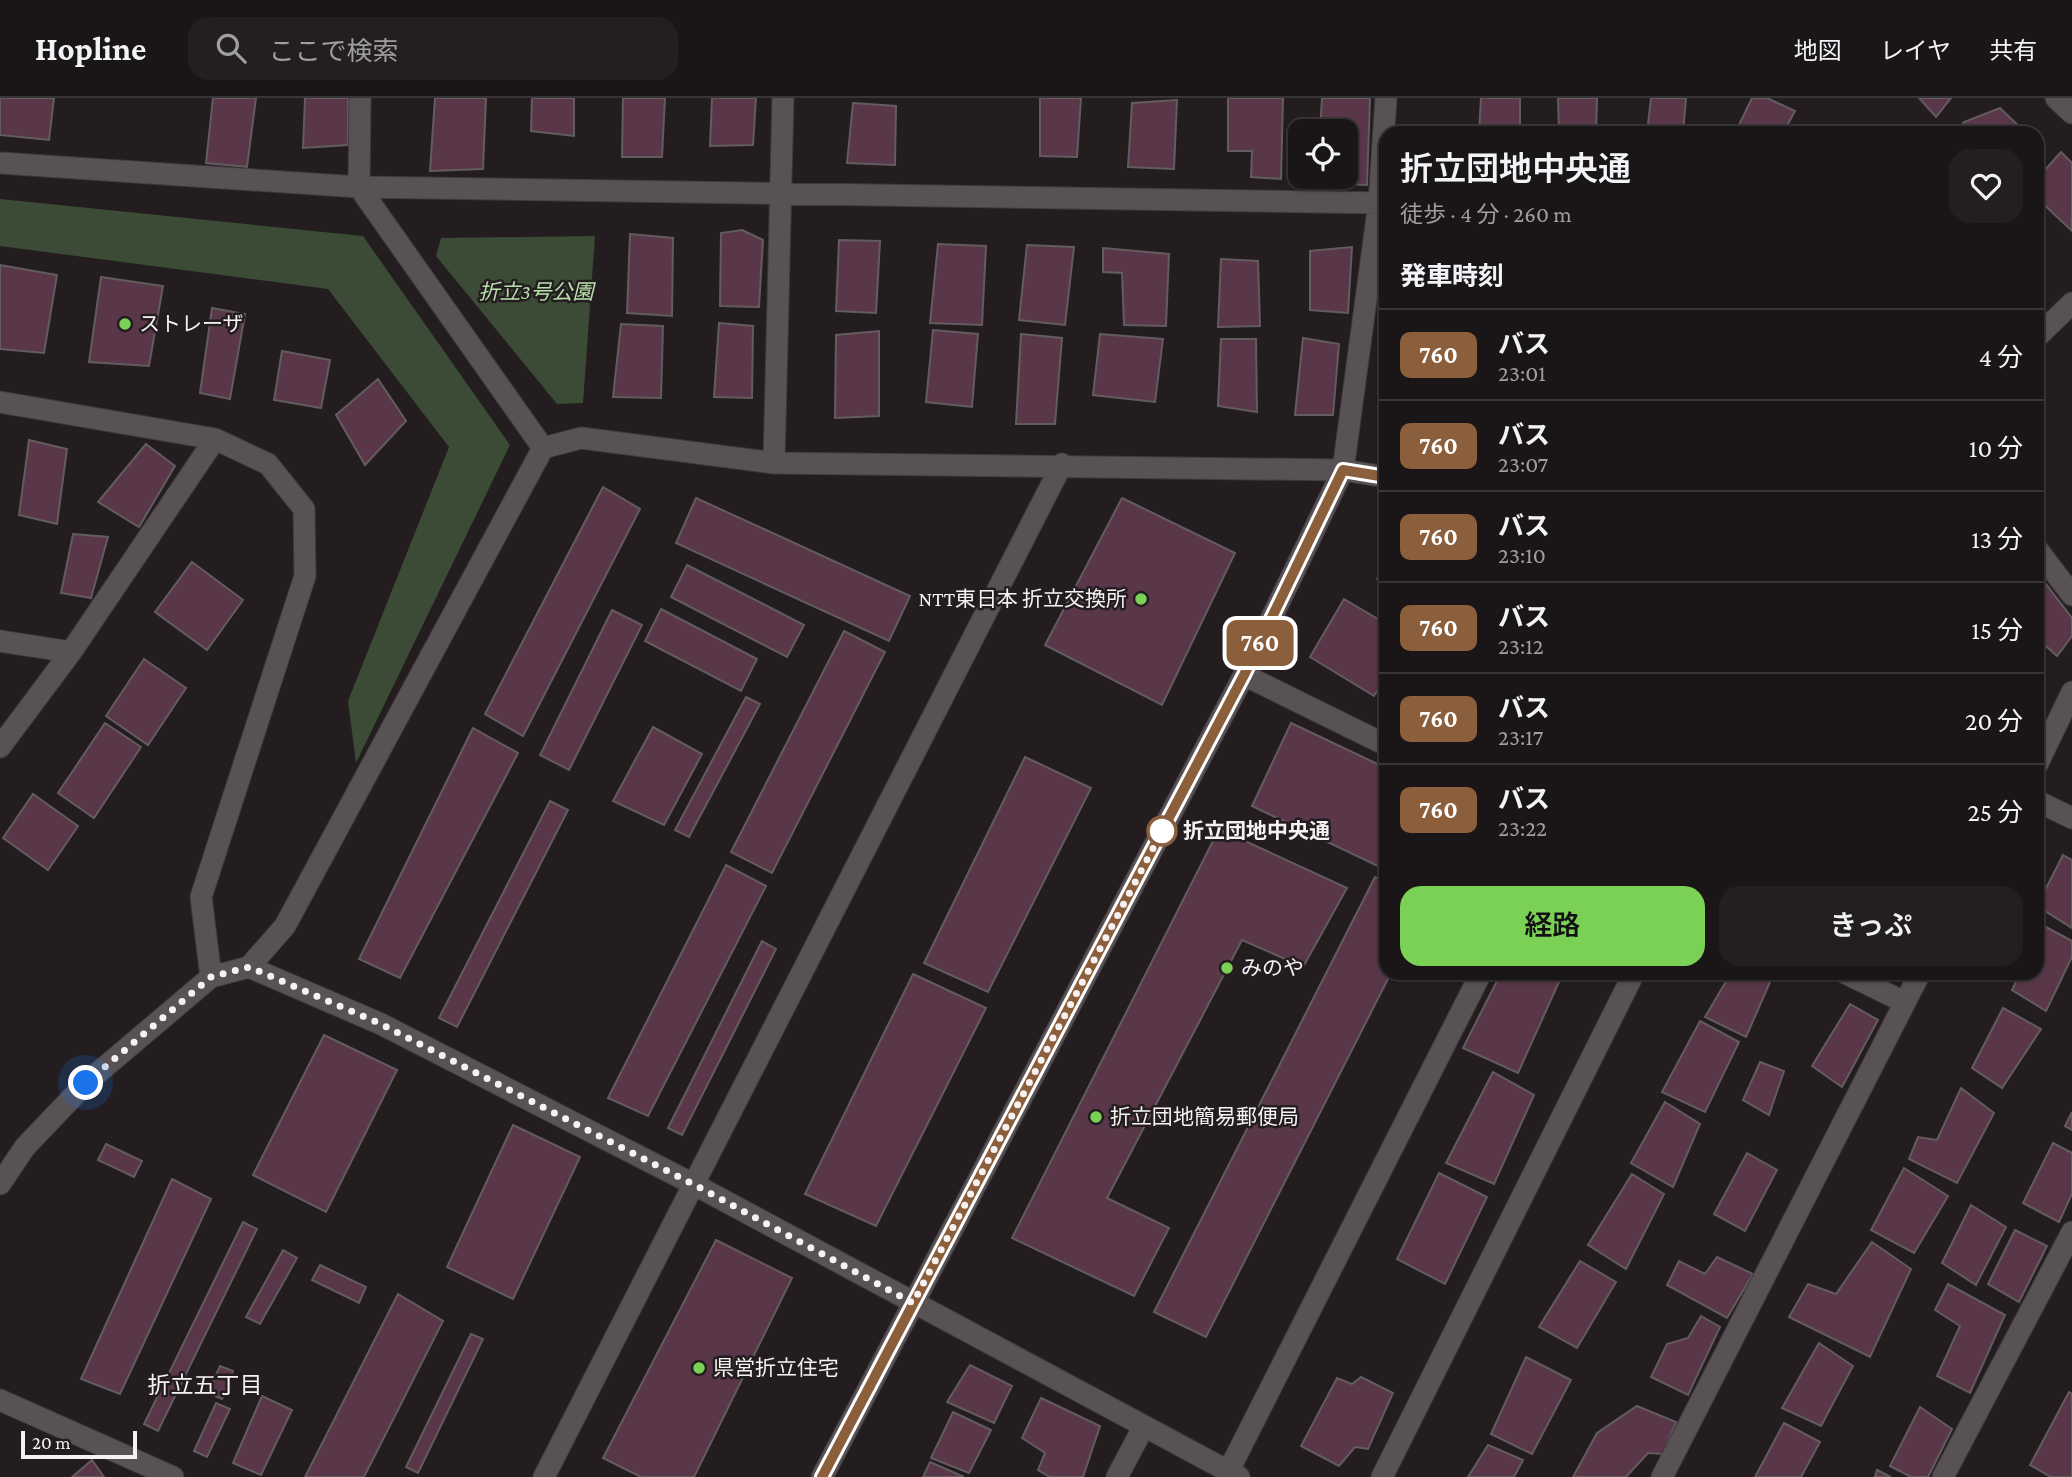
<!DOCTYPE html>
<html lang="ja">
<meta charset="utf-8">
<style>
:root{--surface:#1a1618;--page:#231f21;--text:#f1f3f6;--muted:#9f9fa2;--line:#383537;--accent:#7ad156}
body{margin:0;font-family:"Crimson Pro","Noto Sans JP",serif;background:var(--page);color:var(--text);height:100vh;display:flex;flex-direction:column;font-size:26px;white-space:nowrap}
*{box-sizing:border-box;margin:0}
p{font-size:23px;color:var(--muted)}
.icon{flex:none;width:38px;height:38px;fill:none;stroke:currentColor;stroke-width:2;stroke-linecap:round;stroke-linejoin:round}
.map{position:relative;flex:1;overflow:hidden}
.drawer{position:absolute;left:1379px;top:28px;width:665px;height:854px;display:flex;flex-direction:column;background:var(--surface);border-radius:21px;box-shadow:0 2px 5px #0004,0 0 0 2px var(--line)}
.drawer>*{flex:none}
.badge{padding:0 14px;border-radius:10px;font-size:24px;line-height:46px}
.controls{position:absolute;left:1288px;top:21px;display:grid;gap:14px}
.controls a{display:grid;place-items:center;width:70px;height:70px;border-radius:14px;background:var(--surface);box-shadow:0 2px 5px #0004,0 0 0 2px var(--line);font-size:35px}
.scale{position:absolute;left:21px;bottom:18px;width:116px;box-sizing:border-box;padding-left:7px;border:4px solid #f6f1f3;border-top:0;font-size:19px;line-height:24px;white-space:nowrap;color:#f6f1f3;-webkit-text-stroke:5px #231d20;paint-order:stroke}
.you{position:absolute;width:35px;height:35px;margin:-18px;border:5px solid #fff;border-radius:50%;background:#1a73e8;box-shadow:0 0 0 10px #1a73e833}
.map>.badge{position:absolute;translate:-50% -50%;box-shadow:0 0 0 4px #fff}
h2{padding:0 21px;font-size:26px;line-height:63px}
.round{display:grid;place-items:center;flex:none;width:74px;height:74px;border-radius:21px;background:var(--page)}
.head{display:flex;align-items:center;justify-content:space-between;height:119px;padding:0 21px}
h1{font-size:33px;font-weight:600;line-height:52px}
.action{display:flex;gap:14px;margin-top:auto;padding:14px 21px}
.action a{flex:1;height:80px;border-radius:21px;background:var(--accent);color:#111;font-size:28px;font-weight:600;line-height:80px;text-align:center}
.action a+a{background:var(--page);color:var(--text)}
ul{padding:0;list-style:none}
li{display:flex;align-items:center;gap:21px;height:91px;padding:0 21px;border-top:2px solid var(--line)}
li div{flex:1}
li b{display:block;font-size:26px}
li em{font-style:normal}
li .badge{min-width:77px;font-weight:700;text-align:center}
header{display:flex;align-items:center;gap:42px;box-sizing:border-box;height:98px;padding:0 35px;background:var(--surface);border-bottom:2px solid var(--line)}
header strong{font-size:33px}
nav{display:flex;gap:38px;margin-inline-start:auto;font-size:24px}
.search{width:490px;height:63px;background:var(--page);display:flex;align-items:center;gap:18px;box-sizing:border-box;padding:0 24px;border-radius:21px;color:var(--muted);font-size:26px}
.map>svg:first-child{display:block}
</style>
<header>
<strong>Hopline</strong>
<div class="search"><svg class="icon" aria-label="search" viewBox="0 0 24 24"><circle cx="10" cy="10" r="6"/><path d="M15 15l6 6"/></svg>ここで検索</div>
<nav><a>地図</a><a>レイヤ</a><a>共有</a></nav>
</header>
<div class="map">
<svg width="2072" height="1379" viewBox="0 0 2072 1379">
<rect width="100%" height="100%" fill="#231d20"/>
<path fill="#3b4b35" d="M 0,101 L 363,138 L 510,347 L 356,665 L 348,603 L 449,349 L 328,191 L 0,148 Z
M 595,138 L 583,305 L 557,306 L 436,158 L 441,140 Z"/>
<path fill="#593749" stroke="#635c5f" stroke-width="2" d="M 0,0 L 54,0 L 49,42 L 0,37 Z
M 213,0 L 256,0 L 247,69 L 206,65 Z
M 305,0 L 348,0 L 348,47 L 303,50 Z
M 435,0 L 486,0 L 483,71 L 430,73 Z
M 532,0 L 574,0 L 574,38 L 531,33 Z
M 623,0 L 665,0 L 662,59 L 622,59 Z
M 712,0 L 756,0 L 753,47 L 710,48 Z
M 1040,0 L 1081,0 L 1077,59 L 1040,58 Z
M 1228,0 L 1283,0 L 1281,81 L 1251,79 L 1252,53 L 1228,53 Z
M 1322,0 L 1370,0 L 1367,87 L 1318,85 L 1318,79 L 1346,79 L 1346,33 L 1320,33 Z
M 1481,0 L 1520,0 L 1520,35 L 1479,35 Z
M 1558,0 L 1597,0 L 1596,35 L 1559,35 Z
M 1651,0 L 1686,0 L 1683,35 L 1647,35 Z
M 1752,0 L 1767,0 L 1795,13 L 1783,35 L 1735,35 Z
M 1919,0 L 1951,0 L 1936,19 Z
M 1177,2 L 1174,71 L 1128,69 L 1132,5 Z
M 853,5 L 896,8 L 895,67 L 847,65 Z
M 2000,10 L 2026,35 L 1956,35 L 1964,24 Z
M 2061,54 L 2072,65 L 2072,133 L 2037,100 L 2037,81 Z
M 742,132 L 763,142 L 759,209 L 720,208 L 721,135 Z
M 630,136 L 673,140 L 672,218 L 627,215 Z
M 839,142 L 880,143 L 876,215 L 836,213 Z
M 938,146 L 986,148 L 982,227 L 930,225 Z
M 1027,147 L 1074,149 L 1065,227 L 1019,222 Z
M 1352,149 L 1348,215 L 1310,212 L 1310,153 Z
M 1103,150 L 1169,156 L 1166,228 L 1124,227 L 1122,175 L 1103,174 Z
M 1221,161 L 1258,163 L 1260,228 L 1218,229 Z
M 0,167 L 57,177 L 44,255 L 0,251 Z
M 101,179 L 163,188 L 149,268 L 89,264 Z
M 212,210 L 245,216 L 230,301 L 200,295 Z
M 719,225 L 753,228 L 752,300 L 714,299 Z
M 621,226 L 663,228 L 661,300 L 613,299 Z
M 933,232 L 978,236 L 972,309 L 926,304 Z
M 879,233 L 879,318 L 835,320 L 836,237 Z
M 1021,236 L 1062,240 L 1055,326 L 1016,326 Z
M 1100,236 L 1163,241 L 1155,304 L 1093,297 Z
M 1303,240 L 1339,246 L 1333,317 L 1295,317 Z
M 1221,241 L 1256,241 L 1257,314 L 1218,308 Z
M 282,253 L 330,262 L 321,310 L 274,302 Z
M 378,281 L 406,323 L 365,367 L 336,317 Z
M 29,342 L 67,351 L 57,426 L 19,417 Z
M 146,346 L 175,368 L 139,429 L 98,404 Z
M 603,389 L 640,411 L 523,638 L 485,616 Z
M 696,400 L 910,498 L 889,543 L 676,445 Z
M 1122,400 L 1235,455 L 1162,607 L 1045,547 Z
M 73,436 L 108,439 L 91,500 L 61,495 Z
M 192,464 L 243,502 L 207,552 L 155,514 Z
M 1386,466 L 1386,486 L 1377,481 Z
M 687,467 L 804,527 L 787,559 L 671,499 Z
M 2039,477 L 2072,520 L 2072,538 L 2057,558 L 2037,540 Z
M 1344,501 L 1383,524 L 1386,519 L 1386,579 L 1374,598 L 1310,559 Z
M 661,511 L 757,561 L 741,593 L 645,543 Z
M 612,512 L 642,527 L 569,672 L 540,657 Z
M 844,533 L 885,554 L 772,775 L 731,754 Z
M 144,561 L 186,590 L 148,647 L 106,618 Z
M 2037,575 L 2044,580 L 2037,598 Z
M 746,599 L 760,606 L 689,739 L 675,732 Z
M 105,625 L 141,649 L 94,720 L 58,695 Z
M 1291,625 L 1386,670 L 1386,772 L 1252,708 Z
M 653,629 L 702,656 L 664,727 L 613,703 Z
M 473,630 L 518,655 L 400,880 L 359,861 Z
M 1025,659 L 1091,690 L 988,894 L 924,865 Z
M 33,696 L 78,728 L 48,772 L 3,740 Z
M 550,703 L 568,712 L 457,929 L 439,920 Z
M 1219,731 L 1347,790 L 1303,869 L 1242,842 L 1107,1100 L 1169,1130 L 1134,1198 L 1012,1140 Z
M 2063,757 L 2072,762 L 2072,830 L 2037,808 Z
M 726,767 L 766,788 L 648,1018 L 608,1000 Z
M 1375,779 L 1386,786 L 1386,875 L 1391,875 L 1206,1239 L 1154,1214 Z
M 2044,828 L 2072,843 L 2072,859 L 2046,913 L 2012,892 L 2020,875 L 2037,875 L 2037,842 Z
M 762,843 L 776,851 L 682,1037 L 668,1030 Z
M 1501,875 L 1563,875 L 1518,975 L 1463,950 Z
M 1731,875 L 1774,875 L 1746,939 L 1705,919 Z
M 913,876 L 986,910 L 876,1128 L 805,1096 Z
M 1850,906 L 1878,922 L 1842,989 L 1812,968 Z
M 2003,910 L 2041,931 L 2002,990 L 1972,970 Z
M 1700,923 L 1739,944 L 1705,1014 L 1662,994 Z
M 324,937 L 397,972 L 326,1114 L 253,1077 Z
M 1760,964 L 1784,973 L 1769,1017 L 1743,1002 Z
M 1493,974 L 1534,997 L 1494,1086 L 1446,1065 Z
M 1961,990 L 1994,1015 L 1957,1085 L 1909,1061 L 1918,1039 L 1937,1042 Z
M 1665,1004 L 1700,1026 L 1673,1089 L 1631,1065 Z
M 2072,1014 L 2072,1032 L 2065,1028 Z
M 513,1027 L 580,1059 L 513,1201 L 447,1169 Z
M 2053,1045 L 2072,1055 L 2072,1096 L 2059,1124 L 2023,1105 Z
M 106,1046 L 142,1063 L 134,1079 L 98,1062 Z
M 1747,1055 L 1777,1072 L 1745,1133 L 1714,1116 Z
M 1904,1070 L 1948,1098 L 1914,1155 L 1871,1132 Z
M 1439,1075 L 1487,1099 L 1445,1186 L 1397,1161 Z
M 1632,1076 L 1664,1096 L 1626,1171 L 1588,1147 Z
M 172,1081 L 211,1101 L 120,1296 L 81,1281 Z
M 1971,1107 L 2006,1129 L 1976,1187 L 1942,1165 Z
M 243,1124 L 257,1131 L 158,1333 L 144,1326 Z
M 2015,1132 L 2047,1148 L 2019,1204 L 1988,1186 Z
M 716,1142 L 792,1180 L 694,1379 L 641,1379 L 603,1360 Z
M 1872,1144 L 1911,1171 L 1870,1259 L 1789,1219 L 1808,1186 L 1836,1196 Z
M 283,1152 L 297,1160 L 260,1226 L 246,1219 Z
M 1717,1159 L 1753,1176 L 1727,1220 L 1667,1187 L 1679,1163 L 1705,1176 Z
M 1580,1163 L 1616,1184 L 1577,1250 L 1539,1229 Z
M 320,1167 L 366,1189 L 359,1205 L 312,1182 Z
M 1948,1186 L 2005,1217 L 1970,1295 L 1937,1278 L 1960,1228 L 1935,1212 Z
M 398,1196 L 443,1223 L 364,1379 L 305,1379 Z
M 1701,1218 L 1720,1229 L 1688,1297 L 1651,1279 L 1667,1246 L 1688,1240 Z
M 471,1236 L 483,1241 L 418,1375 L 406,1369 Z
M 1819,1245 L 1853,1268 L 1821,1328 L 1782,1310 Z
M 1526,1259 L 1571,1282 L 1532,1356 L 1491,1336 Z
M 970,1267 L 1012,1288 L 994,1325 L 947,1304 Z
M 220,1268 L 233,1273 L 222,1301 L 208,1295 Z
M 1361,1279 L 1393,1295 L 1368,1351 L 1355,1349 L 1339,1368 L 1301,1348 L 1337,1280 L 1352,1286 Z
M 2069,1294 L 2072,1296 L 2072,1379 L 2051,1379 L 2030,1367 Z
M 262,1298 L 292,1312 L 261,1377 L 233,1365 Z
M 1041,1300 L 1100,1328 L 1083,1379 L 1050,1379 L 1038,1372 L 1045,1355 L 1022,1340 Z
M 216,1305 L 230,1311 L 207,1359 L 194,1353 Z
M 1637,1308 L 1676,1324 L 1663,1356 L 1648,1355 L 1626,1379 L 1573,1379 L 1597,1335 Z
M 1920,1309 L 1952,1331 L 1928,1379 L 1911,1379 L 1890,1368 Z
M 953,1314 L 991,1332 L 969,1375 L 931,1360 Z
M 1784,1325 L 1820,1344 L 1801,1379 L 1755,1379 Z
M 1488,1347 L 1523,1362 L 1514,1379 L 1468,1379 Z
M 92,1362 L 104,1379 L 72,1379 Z
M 930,1364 L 964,1379 L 923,1379 Z
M 1877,1372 L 1891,1379 L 1875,1379 Z"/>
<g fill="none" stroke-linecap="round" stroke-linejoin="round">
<defs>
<path id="minor" d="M 360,0 L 359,89 L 543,350
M 2056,0 L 2072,15
M 0,65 L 359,89 L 1386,105
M 2037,239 L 2072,205
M 0,304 L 215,341 L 268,366 L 304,411 L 305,478 L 201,799 L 211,879
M 774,365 L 783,0
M 2037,451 L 2072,497
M 0,543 L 71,554
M 1244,577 L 1386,647
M 0,649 L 71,554 L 215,341
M 2037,667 L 2072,594
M 2037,703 L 2072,720
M 249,869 L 381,926 L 695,1087 L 1239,1379
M 1845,875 L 1904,904
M 0,1086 L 25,1049 L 86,985 L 211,879 L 249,869 L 285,828 L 543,350 L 581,340 L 774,365 L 1343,372 L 1386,379
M 0,1302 L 173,1379
M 1228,1374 L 1481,875
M 544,1379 L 1062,366
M 822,1379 L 1244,577 L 1343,372 L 1379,105 L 1386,0
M 1117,1379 L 1144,1328
M 1382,1379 L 1634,875
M 1662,1379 L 1920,875
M 1943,1379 L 2072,1134"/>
</defs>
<use href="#minor" stroke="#3f3a3d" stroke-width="23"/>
<use href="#minor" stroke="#595255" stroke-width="21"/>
</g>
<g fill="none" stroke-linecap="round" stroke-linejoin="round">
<defs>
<path id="line" d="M 822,1379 L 1244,577 L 1343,372 L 1386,379"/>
</defs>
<use href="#line" stroke="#fff" stroke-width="16"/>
<use href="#line" stroke="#8b5e3c" stroke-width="10"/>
<path stroke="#f6f1f3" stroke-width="7" stroke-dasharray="0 12.6" d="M 86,985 L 211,879 L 249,869 L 381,926 L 695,1087 L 913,1205 L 1168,722 L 1162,733"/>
</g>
<g fill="#7ad156" stroke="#231d20" stroke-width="2.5">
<circle cx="125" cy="226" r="7"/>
<circle cx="1141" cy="501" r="7"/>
<circle cx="1227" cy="870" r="7"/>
<circle cx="1096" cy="1019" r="7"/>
<circle cx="699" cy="1270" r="7"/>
</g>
<circle fill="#fff" stroke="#8b5e3c" stroke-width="3.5" cx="1162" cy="733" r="14"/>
<g text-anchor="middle" stroke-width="5" stroke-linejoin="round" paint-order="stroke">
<g font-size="21" font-style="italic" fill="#b8e0aa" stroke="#231d20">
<text x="536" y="201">折立3号公園</text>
</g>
<g font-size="21" fill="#f6f1f3" stroke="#231d20" text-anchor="start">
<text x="139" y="233">ストレーザ</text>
<text x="1127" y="508" text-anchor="end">NTT東日本 折立交換所</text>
<text x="1241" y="877">みのや</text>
<text x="1110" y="1026">折立団地簡易郵便局</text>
<text x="713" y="1277">県営折立住宅</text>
</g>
<g font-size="21" font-weight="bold" fill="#f6f1f3" stroke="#231d20" text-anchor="start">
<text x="1183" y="740">折立団地中央通</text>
</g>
<g font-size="23" fill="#f6f1f3" stroke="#231d20">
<text x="205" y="1295">折立五丁目</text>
</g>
</g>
</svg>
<div class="controls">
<a><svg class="icon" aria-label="locate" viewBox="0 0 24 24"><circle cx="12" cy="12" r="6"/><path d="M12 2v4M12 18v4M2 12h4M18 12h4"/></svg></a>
</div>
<div class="scale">20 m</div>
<div class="you" style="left:86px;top:985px"></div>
<b class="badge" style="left:1260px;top:545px;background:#8b5e3c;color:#fff">760</b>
<section class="drawer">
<div class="head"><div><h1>折立団地中央通</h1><p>徒歩 · 4 分 · 260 m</p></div><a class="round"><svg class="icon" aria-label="heart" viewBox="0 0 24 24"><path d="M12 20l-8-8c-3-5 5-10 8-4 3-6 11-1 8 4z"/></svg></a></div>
<h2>発車時刻</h2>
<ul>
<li><span class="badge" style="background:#8b5e3c;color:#fff">760</span><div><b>バス</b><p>23:01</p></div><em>4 分</em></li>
<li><span class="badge" style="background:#8b5e3c;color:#fff">760</span><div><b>バス</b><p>23:07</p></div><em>10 分</em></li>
<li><span class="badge" style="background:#8b5e3c;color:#fff">760</span><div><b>バス</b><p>23:10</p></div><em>13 分</em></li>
<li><span class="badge" style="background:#8b5e3c;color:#fff">760</span><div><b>バス</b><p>23:12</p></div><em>15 分</em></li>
<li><span class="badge" style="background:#8b5e3c;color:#fff">760</span><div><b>バス</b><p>23:17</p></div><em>20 分</em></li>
<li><span class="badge" style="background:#8b5e3c;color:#fff">760</span><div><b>バス</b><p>23:22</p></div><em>25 分</em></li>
</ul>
<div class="action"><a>経路</a><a>きっぷ</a></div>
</section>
</div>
